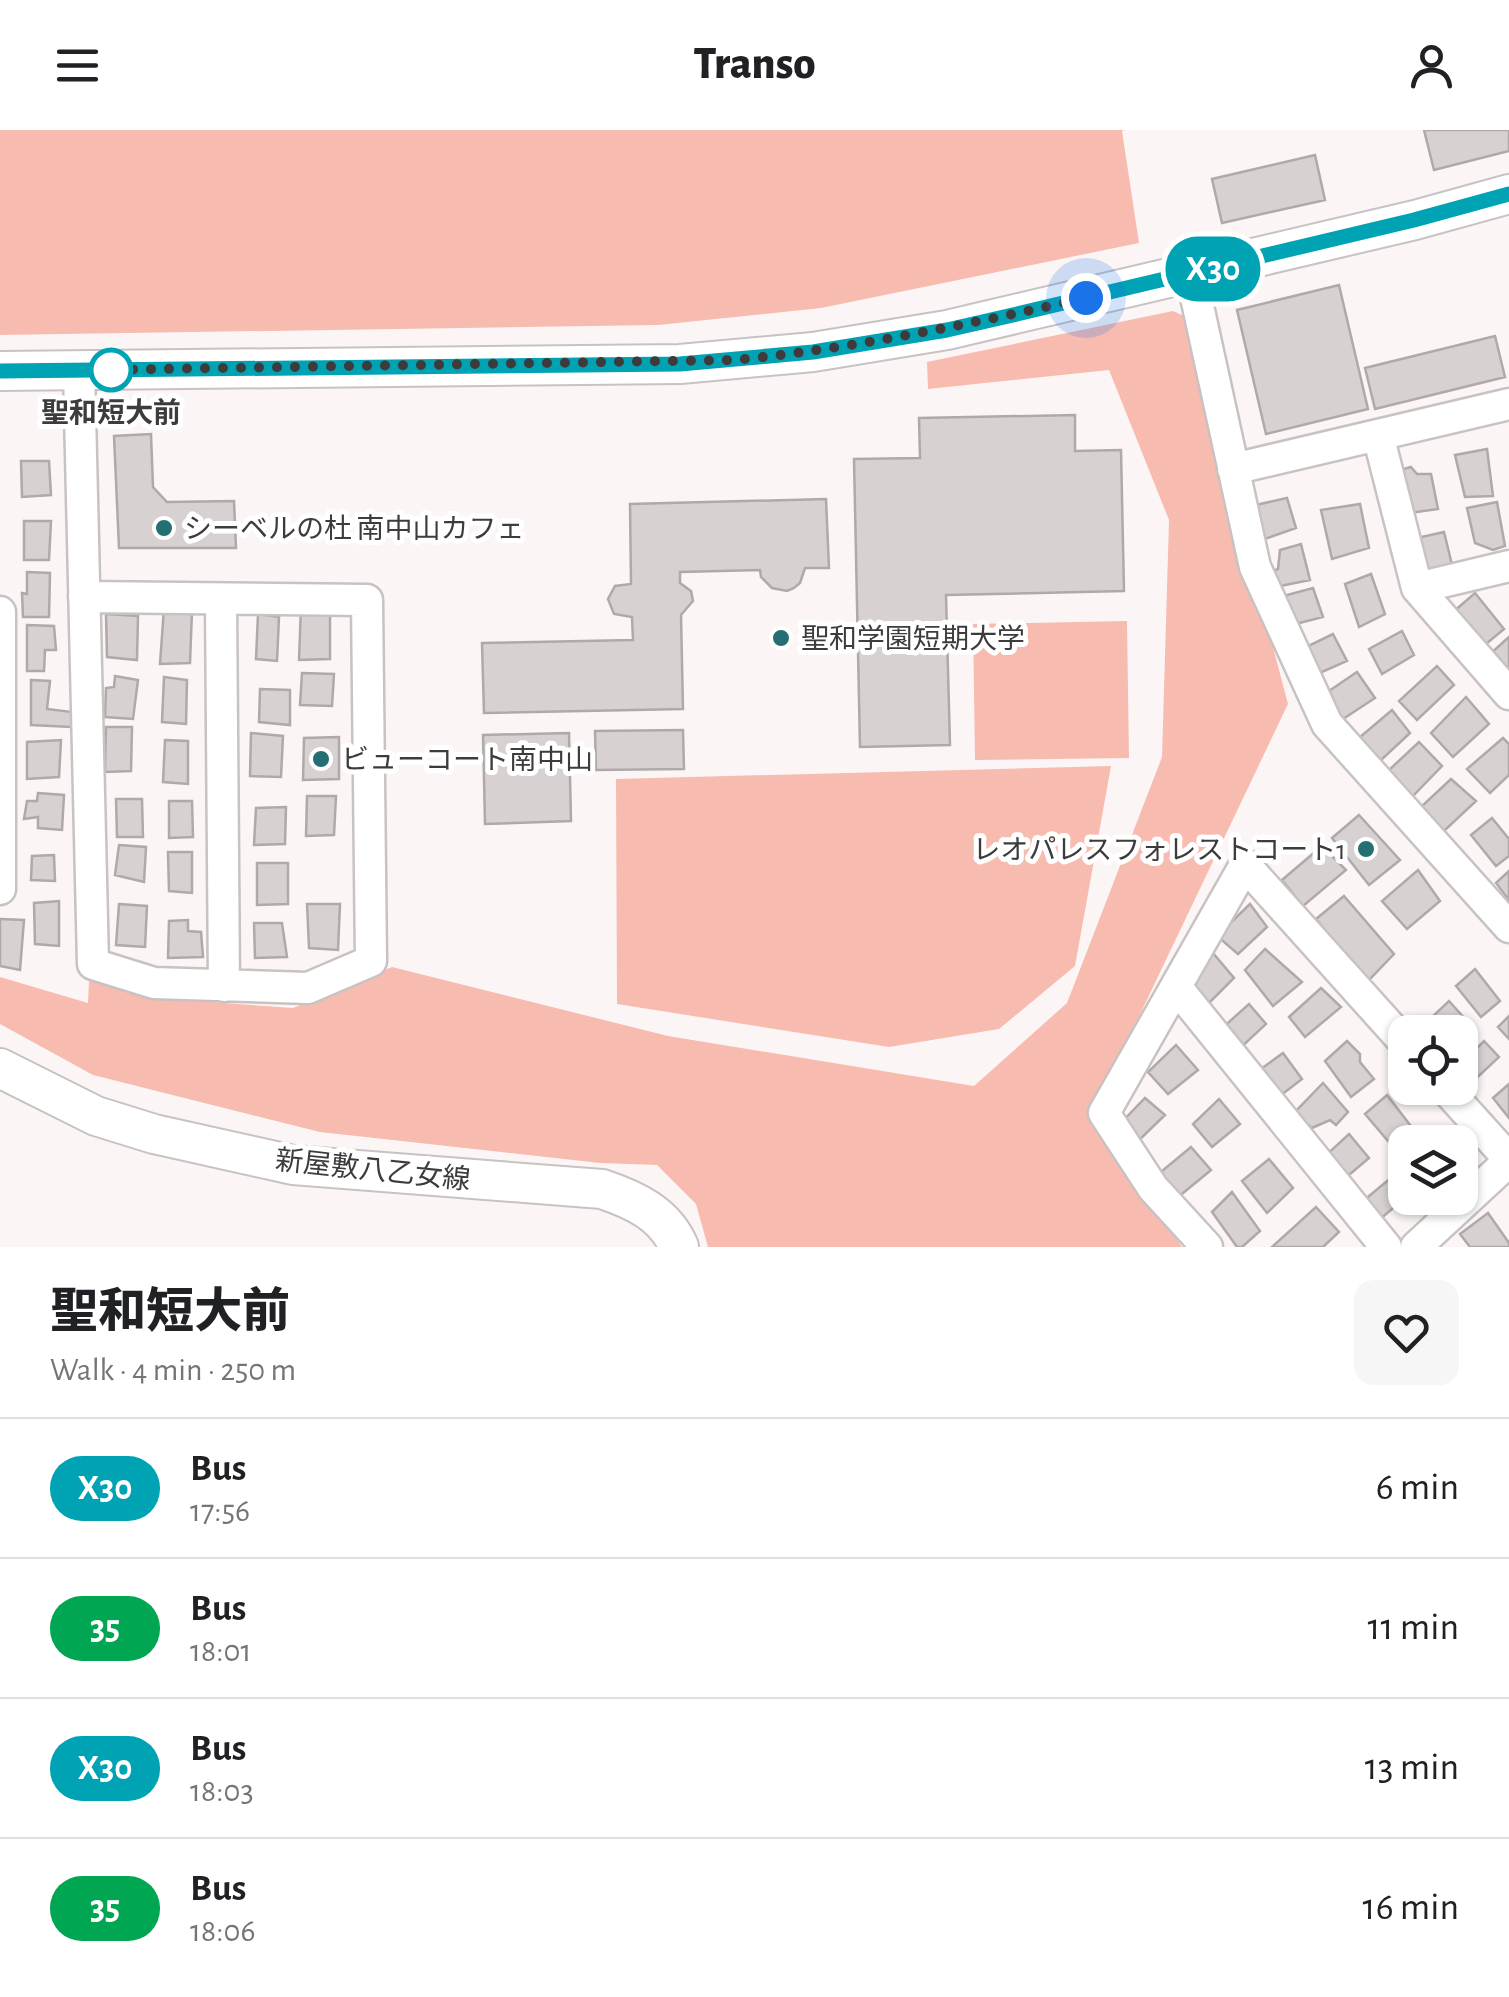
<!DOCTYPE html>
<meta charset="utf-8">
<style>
:root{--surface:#fff;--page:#f6f6f6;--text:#202124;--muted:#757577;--line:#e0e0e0}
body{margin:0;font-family:"Alegreya Sans","Noto Sans JP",sans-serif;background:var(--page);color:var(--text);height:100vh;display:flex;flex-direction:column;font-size:38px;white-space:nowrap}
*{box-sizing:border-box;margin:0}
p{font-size:32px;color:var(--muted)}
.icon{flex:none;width:55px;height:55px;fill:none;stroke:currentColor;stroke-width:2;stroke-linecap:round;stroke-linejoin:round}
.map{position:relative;height:1117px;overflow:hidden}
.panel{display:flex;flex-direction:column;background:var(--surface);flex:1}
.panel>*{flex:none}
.badge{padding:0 20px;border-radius:32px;font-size:35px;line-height:65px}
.fabs{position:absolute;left:1388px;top:885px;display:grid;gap:20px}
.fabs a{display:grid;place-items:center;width:90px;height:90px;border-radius:20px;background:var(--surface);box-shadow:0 2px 8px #0004;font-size:50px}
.you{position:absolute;width:50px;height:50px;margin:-25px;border:8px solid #fff;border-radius:50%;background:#1a73e8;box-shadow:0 0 0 15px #1a73e833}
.map>.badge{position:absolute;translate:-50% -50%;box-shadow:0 0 0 5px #fff}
.round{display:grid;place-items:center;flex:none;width:105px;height:105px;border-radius:20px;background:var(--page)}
.head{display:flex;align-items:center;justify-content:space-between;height:170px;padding:0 50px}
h1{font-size:48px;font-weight:800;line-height:75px}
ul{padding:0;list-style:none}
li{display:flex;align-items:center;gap:30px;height:140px;padding:0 50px;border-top:2px solid var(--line)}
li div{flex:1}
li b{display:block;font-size:38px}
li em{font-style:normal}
li .badge{min-width:110px;font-weight:700;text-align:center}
header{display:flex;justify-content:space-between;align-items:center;height:130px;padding:0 50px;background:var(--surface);font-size:45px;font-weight:800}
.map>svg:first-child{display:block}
</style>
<header><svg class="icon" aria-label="menu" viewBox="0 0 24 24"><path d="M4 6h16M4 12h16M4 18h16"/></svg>Transo<svg class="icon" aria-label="person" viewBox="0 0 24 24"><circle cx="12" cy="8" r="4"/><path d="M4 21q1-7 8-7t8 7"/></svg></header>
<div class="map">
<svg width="1509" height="1117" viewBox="0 0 1509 1117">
<rect width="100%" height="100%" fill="#fbf6f5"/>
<path fill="#f8bbb0" d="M 0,0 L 1125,0 L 1122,1 L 1139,113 L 821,178 L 658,195 L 0,205 Z
M 1173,181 L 1184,186 L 1190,202 L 1288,574 L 1091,987 L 1182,1117 L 708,1117 L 696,1074 L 657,1035 L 600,1033 L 320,1002 L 93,945 L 0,894 L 0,847 L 88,873 L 89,851 L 155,868 L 293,878 L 392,837 L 668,906 L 974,956 L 1067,873 L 1162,627 L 1169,390 L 1109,240 L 928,259 L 927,232 Z
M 1127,491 L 1129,628 L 975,630 L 973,494 Z
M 1111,636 L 1075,836 L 999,899 L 889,917 L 617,874 L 616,649 Z"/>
<path fill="#d7d2d1" stroke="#afaaa9" stroke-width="2.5" d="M 1424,0 L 1509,0 L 1509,21 L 1434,40 Z
M 1315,25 L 1325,70 L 1222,93 L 1212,49 Z
M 1339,155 L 1368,279 L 1266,304 L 1237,180 Z
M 1495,206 L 1505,247 L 1375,279 L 1365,238 Z
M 1075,285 L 1075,321 L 1121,320 L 1124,461 L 946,465 L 950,615 L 860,617 L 854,329 L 920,328 L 919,288 Z
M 151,304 L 153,357 L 167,372 L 234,371 L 236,418 L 119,418 L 114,306 Z
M 1487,319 L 1493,366 L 1465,367 L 1455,325 Z
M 21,331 L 49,331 L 51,365 L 22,367 Z
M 1411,337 L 1417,344 L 1431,344 L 1438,379 L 1409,383 L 1396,341 Z
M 1287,368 L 1296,398 L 1262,410 L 1256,375 Z
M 826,369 L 829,438 L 805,438 L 800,453 L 794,458 L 787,461 L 772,458 L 761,447 L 760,440 L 680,442 L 680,453 L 691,461 L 693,471 L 681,485 L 683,579 L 484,583 L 482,513 L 633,510 L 632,487 L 614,484 L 608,469 L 615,456 L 631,454 L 630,374 Z
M 1497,372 L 1505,416 L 1493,420 L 1475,413 L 1467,378 Z
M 1360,374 L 1369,418 L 1332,429 L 1321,380 Z
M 24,391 L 51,391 L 49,430 L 24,430 Z
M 1444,402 L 1453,439 L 1424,446 L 1417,408 Z
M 1301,414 L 1310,450 L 1275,457 L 1270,442 L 1278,439 L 1280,420 Z
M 27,442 L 50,443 L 49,487 L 23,487 L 22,463 L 27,464 Z
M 1371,444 L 1385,484 L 1359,497 L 1345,454 Z
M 1313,458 L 1323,487 L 1292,495 L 1283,466 Z
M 1475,463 L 1504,499 L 1480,519 L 1452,483 Z
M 301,476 L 330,477 L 330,529 L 299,530 Z
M 164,478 L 192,481 L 190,533 L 160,534 Z
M 106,484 L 138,486 L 137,530 L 107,527 Z
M 258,484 L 279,487 L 277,531 L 256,529 Z
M 27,495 L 54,496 L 56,520 L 45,520 L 44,541 L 27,541 Z
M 1402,501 L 1414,525 L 1382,544 L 1369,519 Z
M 1333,504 L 1347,531 L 1315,545 L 1304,518 Z
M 1509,507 L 1509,542 L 1490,524 Z
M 1437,536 L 1454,555 L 1417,590 L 1399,571 Z
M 1357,542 L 1375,568 L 1343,589 L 1326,563 Z
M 302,543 L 334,544 L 332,576 L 300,575 Z
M 115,546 L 138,550 L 133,589 L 105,587 L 106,558 L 114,557 Z
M 164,547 L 187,550 L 186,594 L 162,592 Z
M 31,550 L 50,551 L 47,579 L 72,582 L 71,597 L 31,595 Z
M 260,559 L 290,560 L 290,595 L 259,592 Z
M 1466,567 L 1489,594 L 1453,627 L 1431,603 Z
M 1392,580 L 1410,603 L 1379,632 L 1359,608 Z
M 106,597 L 132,597 L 131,641 L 105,642 Z
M 683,600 L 684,639 L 596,640 L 595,601 Z
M 251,603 L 283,606 L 281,647 L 250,646 Z
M 569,603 L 571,691 L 485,694 L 483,605 Z
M 339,607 L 339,649 L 303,650 L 304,608 Z
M 1503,608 L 1509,614 L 1509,645 L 1490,663 L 1467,639 Z
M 61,610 L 59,647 L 27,649 L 27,612 Z
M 165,610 L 188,611 L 188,654 L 163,652 Z
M 1419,612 L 1442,636 L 1412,667 L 1388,641 Z
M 1451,649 L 1476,671 L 1444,701 L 1421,677 Z
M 38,663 L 64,665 L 62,700 L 38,698 L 38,687 L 24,689 L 27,671 L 37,671 Z
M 307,666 L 336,666 L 334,705 L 306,706 Z
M 116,669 L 142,669 L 143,707 L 117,707 Z
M 169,671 L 192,671 L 193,707 L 169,708 Z
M 286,677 L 285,714 L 254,715 L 256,678 Z
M 1359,685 L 1400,730 L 1369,755 L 1332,708 Z
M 1492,688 L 1509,709 L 1509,726 L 1496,736 L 1471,705 Z
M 119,715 L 146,717 L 144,752 L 115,745 Z
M 1322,716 L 1346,740 L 1303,776 L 1282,750 Z
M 168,722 L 192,722 L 192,763 L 169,761 Z
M 54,725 L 55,751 L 31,750 L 32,726 Z
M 257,733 L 288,733 L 288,774 L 257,775 Z
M 1418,740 L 1440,771 L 1407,799 L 1382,771 Z
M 1509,741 L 1509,770 L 1496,753 Z
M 1344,766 L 1394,824 L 1367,852 L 1316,789 Z
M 59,771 L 59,816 L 35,814 L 34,773 Z
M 119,774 L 147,776 L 145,817 L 116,815 Z
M 307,774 L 340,774 L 338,820 L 309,818 Z
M 1250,774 L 1267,797 L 1238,824 L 1217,806 Z
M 0,789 L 24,790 L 20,840 L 0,836 Z
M 188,790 L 188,801 L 201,802 L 203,827 L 168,828 L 169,791 Z
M 254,793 L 282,793 L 287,827 L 255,828 Z
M 1265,819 L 1302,852 L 1273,876 L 1245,840 Z
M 1213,823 L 1234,848 L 1205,877 L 1188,864 Z
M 1475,839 L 1500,871 L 1481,887 L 1456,856 Z
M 1321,858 L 1341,877 L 1305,907 L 1289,887 Z
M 1449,871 L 1475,900 L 1460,913 L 1460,902 L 1439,902 L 1429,890 Z
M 1249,874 L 1266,894 L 1236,922 L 1219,901 Z
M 1509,886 L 1509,909 L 1498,897 Z
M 1347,911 L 1360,924 L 1360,932 L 1374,949 L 1351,967 L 1325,931 Z
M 1484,911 L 1499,927 L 1468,956 L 1460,950 L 1460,935 Z
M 1176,915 L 1198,940 L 1168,964 L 1148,942 Z
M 1283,923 L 1302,949 L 1276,969 L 1254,944 Z
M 1323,953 L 1348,982 L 1336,995 L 1330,990 L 1312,998 L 1294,983 Z
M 1509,954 L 1509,988 L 1493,968 Z
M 1387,965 L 1414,1000 L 1393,1017 L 1365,984 Z
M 1145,968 L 1165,985 L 1133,1016 L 1117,997 Z
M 1219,969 L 1240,994 L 1212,1017 L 1193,994 Z
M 1349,1004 L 1369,1028 L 1343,1050 L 1324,1027 Z
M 1191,1017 L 1211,1040 L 1177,1068 L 1156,1046 Z
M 1269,1029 L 1293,1058 L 1267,1083 L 1242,1051 Z
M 1397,1043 L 1405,1050 L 1405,1068 L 1378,1091 L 1363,1071 Z
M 1232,1062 L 1260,1101 L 1242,1117 L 1237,1117 L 1212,1082 Z
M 1316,1077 L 1339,1102 L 1323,1117 L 1272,1117 Z
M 1488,1083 L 1509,1113 L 1509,1117 L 1470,1117 L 1460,1104 Z"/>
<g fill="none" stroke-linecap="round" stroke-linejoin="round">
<defs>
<path id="minor" d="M 1191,144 L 1255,437 L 1327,594 L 1509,797
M 79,240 L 93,834 L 154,853 L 308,858 L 371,831 L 367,470 L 84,467
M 1378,305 L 1417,458 L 1509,564
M 1233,339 L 1509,274
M 1417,458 L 1509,436
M 221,470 L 224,856
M 0,482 L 0,759
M 1177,858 L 1386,1117
M 1445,958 L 1509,1029
M 1207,1117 L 1153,1058 L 1104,983 L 1245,735 L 1405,913
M 1416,1117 L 1509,1031"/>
<path id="tertiary" d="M 0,241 L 680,234 L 813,222 L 947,200 L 1415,90 L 1509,64
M 0,938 L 96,986 L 154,1004 L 293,1035 L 602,1059 C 635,1070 665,1084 679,1117"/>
</defs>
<use href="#minor" stroke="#c8c3c2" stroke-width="35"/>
<use href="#tertiary" stroke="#c8c3c2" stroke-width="42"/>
<use href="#minor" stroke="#fff" stroke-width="30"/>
<use href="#tertiary" stroke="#fff" stroke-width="38"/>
</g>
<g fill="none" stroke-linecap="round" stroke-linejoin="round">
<defs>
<path id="line" d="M 0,241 L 680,234 L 813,222 L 947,200 L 1017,184 L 1414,90 L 1509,64"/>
</defs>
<use href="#line" stroke="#fff" stroke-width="22"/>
<use href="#line" stroke="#00a3b4" stroke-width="15"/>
<path stroke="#3d3b3b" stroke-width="10" stroke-dasharray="0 18" d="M 111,240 L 95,240 L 736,230 C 855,218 970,194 1086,168"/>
</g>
<circle fill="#fff" stroke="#00a3b4" stroke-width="5" cx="111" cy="240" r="20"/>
<g fill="#246f71" stroke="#fff" stroke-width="4">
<circle cx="164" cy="398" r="10"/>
<circle cx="781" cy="508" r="10"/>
<circle cx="321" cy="629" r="10"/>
<circle cx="1366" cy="719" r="10"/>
</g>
<g text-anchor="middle" stroke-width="10" stroke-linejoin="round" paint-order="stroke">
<g font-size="28" font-weight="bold" fill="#3d3b3b" stroke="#fff">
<text x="111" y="292">聖和短大前</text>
</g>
<g font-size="28" fill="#3d3b3b" stroke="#fff" text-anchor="start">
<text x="184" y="408">シーベルの杜 南中山カフェ</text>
<text x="801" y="518">聖和学園短期大学</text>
<text x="341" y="639">ビューコート南中山</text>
<text x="1346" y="729" text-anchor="end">レオパレスフォレストコート1</text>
</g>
<g font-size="28" fill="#3d3b3b" stroke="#fff">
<text transform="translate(373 1039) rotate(6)" y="10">新屋敷八乙女線</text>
</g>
</g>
</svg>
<div class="fabs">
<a><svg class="icon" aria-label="locate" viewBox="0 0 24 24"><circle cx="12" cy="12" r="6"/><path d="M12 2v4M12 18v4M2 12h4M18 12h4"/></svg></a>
<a><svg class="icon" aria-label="layers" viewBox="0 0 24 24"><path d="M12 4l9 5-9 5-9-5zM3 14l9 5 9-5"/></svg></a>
</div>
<div class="you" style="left:1086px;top:168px"></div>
<b class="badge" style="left:1213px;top:139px;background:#00a3b4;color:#fff">X30</b>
</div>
<section class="panel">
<div class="head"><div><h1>聖和短大前</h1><p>Walk · 4 min · 250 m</p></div><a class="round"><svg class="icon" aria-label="heart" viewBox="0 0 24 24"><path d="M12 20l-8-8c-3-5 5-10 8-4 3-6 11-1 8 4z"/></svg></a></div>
<ul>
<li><span class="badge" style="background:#00a3b4;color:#fff">X30</span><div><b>Bus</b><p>17:56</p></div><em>6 min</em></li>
<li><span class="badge" style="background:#00a651;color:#fff">35</span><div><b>Bus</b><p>18:01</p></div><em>11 min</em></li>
<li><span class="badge" style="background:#00a3b4;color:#fff">X30</span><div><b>Bus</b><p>18:03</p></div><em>13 min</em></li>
<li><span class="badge" style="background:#00a651;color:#fff">35</span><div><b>Bus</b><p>18:06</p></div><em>16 min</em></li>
</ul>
</section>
